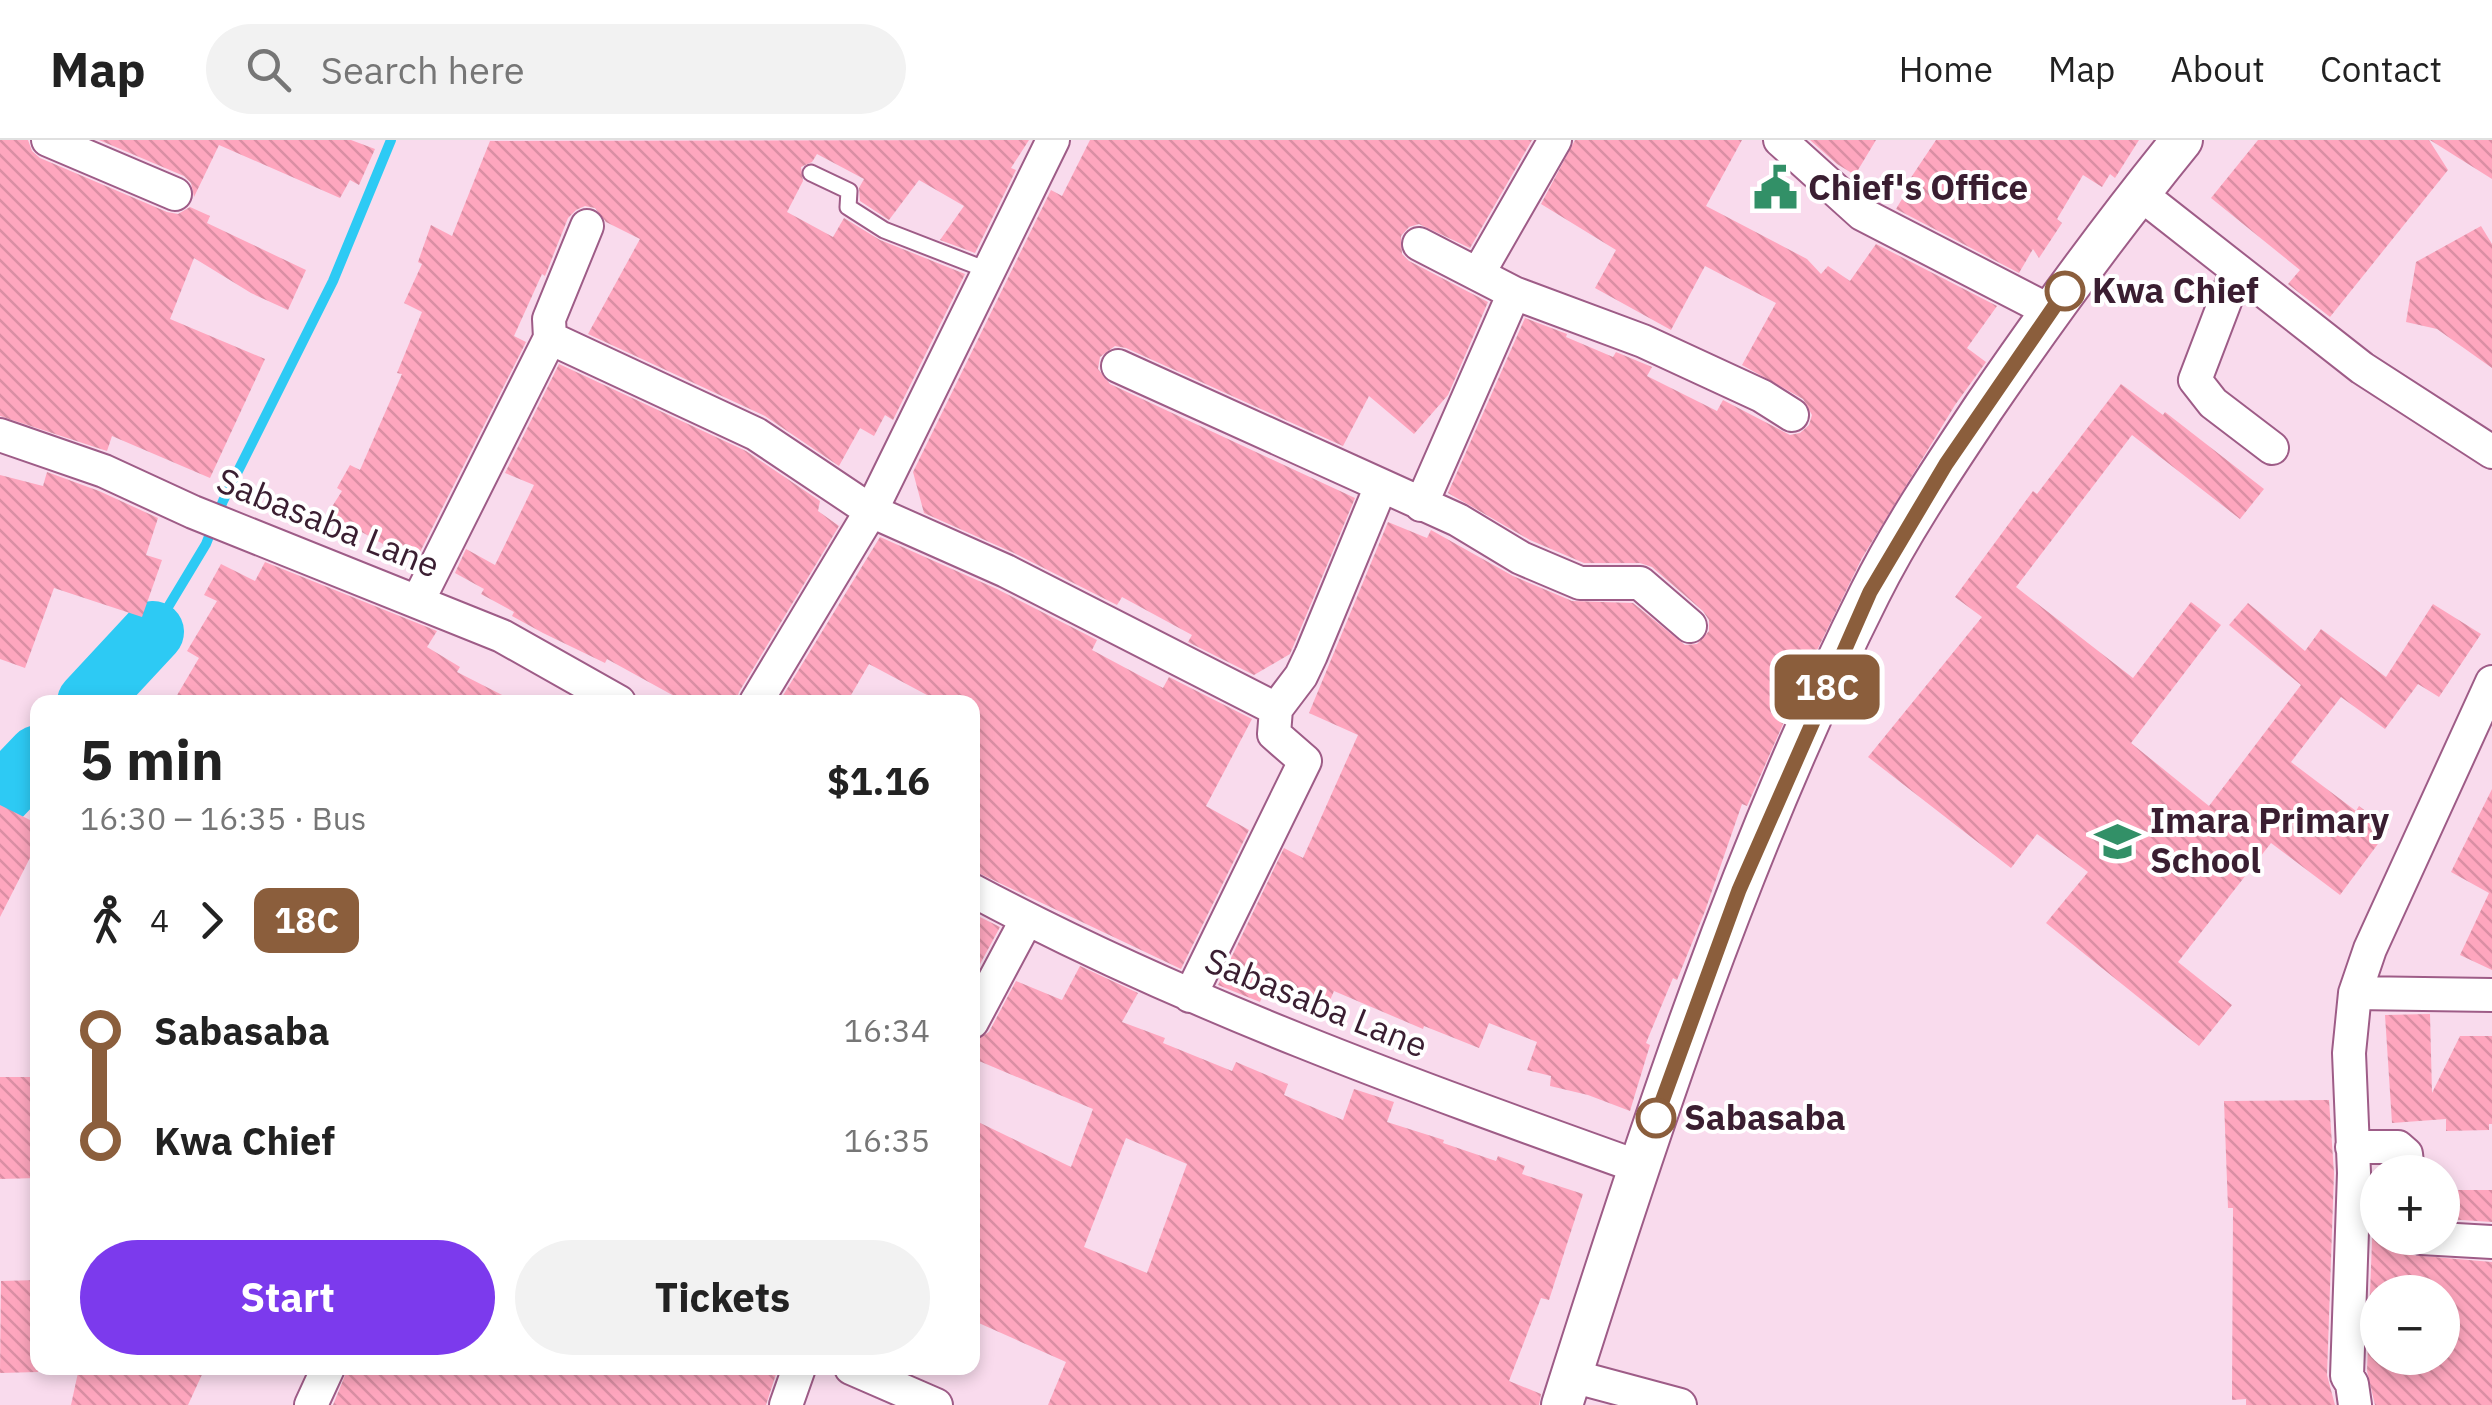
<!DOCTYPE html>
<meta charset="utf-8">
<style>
:root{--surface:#fff;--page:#f2f2f2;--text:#222;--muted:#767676;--line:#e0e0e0;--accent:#7c3aed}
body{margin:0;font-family:"IBM Plex Sans",sans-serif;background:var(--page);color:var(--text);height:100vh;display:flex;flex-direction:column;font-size:38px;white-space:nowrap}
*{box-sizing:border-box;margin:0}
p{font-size:32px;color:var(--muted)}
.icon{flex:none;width:55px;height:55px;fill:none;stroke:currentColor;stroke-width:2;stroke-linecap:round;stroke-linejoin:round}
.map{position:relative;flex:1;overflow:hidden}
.side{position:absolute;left:30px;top:555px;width:950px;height:680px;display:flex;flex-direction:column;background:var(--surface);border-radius:20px;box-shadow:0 5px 15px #0003}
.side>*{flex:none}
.badge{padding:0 20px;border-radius:15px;font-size:35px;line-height:65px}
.fabs{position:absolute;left:2360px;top:1015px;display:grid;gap:20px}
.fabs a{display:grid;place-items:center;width:100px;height:100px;border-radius:50%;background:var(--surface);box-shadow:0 5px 15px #0003;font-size:50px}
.map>.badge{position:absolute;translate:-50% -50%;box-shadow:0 0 0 5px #fff}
.legs{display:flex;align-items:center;gap:15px;height:110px;padding:0 50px;font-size:32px}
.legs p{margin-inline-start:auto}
.head{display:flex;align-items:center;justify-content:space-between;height:170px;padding:0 50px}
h1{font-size:55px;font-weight:800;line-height:75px}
.action{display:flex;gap:20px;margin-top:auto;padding:20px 50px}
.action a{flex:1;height:115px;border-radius:60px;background:var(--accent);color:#fff;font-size:40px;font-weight:800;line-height:115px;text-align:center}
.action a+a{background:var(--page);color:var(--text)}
ul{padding:0 50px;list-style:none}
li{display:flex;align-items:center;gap:35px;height:110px;font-size:38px}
li i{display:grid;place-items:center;width:15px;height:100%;margin:0 12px;background:currentColor}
li i::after{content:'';width:25px;height:25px;margin:-12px;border:8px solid;border-radius:50%;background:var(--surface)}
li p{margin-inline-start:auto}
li:first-child i{background:linear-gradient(#0000 50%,currentColor 0)}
li:last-child i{background:linear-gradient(currentColor 50%,#0000 0)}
header{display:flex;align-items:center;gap:60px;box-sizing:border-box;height:140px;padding:0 50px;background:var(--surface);border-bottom:2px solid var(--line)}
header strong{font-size:48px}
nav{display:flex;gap:55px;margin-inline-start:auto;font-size:35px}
.search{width:700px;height:90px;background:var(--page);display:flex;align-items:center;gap:25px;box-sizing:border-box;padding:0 35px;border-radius:55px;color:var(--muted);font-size:38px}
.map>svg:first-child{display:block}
</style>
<header>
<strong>Map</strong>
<div class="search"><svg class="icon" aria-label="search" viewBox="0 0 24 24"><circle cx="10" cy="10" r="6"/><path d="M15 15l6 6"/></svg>Search here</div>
<nav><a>Home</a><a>Map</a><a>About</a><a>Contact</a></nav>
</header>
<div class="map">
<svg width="2492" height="1265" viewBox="0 0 2492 1265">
<defs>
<pattern id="building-back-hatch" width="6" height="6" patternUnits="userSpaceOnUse" patternTransform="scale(2.5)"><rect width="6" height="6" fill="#fea6be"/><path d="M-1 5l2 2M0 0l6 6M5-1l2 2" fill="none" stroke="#da8ea4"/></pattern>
</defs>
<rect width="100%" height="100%" fill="#f9dbed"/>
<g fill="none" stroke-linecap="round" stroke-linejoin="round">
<path stroke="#2dcaf4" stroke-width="10" d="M 153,492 L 206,404 L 223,361 L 333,141 L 391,0"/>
<path stroke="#2dcaf4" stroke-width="62" d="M 88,562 L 153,492
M 0,656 L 38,616"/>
</g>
<path fill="url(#building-back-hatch)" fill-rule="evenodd" d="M 0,0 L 28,0 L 32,11 L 40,18 L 167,72 L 178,74 L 190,67 L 210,76 L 207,83 L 306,130 L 288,170 L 251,153 L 194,118 L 170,179 L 265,219 L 210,338 L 112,296 L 107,311 L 0,276 Z
M 99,0 L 351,0 L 375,9 L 359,45 L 350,40 L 340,58 L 219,5 L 194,57 L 191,43 L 184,36 Z
M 1029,0 L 1011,28 L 1016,30 L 975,113 L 940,100 L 964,66 L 919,40 L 889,80 L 860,61 L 859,48 L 864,39 L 817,14 L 812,22 L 801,27 L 803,41 L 787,72 L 833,97 L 844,78 L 880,100 L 965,134 L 893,280 L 885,275 L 874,296 L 860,288 L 839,326 L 765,276 L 588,194 L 640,99 L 606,82 L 595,68 L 585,66 L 576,70 L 568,78 L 545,136 L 542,134 L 514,196 L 526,202 L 415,422 L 328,373 L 342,351 L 337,348 L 350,325 L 360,330 L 402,234 L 397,233 L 422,172 L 404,163 L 422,124 L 418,122 L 431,85 L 452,96 L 490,1 Z
M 1090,0 L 1532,0 L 1470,108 L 1419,84 L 1409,87 L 1401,96 L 1402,114 L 1409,121 L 1488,162 L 1448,255 L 1414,294 L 1369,256 L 1343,306 L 1126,208 L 1115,206 L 1100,217 L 1098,229 L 1110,244 L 1355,358 L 1290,514 L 1254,535 L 1188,502 L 1192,495 L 1122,457 L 1117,465 L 1014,413 L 924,373 L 913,332 L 1051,50 L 1062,56 Z
M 1575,0 L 1742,0 L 1706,66 L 1807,119 L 1821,134 L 1828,126 L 1850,141 L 1876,104 L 1997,166 L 1967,208 L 1986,222 L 1955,265 L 1862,418 L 1802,541 L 1747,666 L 1742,664 L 1705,771 L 1677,840 L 1673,838 L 1646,903 L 1650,905 L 1630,971 L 1588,955 L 1550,946 L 1551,936 L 1527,930 L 1537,902 L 1489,883 L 1479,908 L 1424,886 L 1423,889 L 1334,851 L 1327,867 L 1269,841 L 1260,862 L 1218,845 L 1284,708 L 1303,718 L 1358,595 L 1309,573 L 1388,382 L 1427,398 L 1431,390 L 1513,436 L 1572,461 L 1633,463 L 1685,505 L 1697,504 L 1709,491 L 1709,480 L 1703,471 L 1652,427 L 1640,423 L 1584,423 L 1530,400 L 1448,353 L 1525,178 L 1567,194 L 1566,197 L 1613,217 L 1616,212 L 1652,227 L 1647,236 L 1717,271 L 1723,260 L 1790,295 L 1800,293 L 1809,285 L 1812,275 L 1803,259 L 1742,225 L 1776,163 L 1705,126 L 1671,190 L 1595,148 L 1616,110 L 1541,64 Z
M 1810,0 L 1876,0 L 1855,35 L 1837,24 Z
M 1936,0 L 2139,0 L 2115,38 L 2110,34 L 2102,47 L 2083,35 L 2057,79 L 2062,83 L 2039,118 L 2033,109 L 2019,133 L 1896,69 L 1911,44 L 1908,42 Z
M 2258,0 L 2429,0 L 2448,30 L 2330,177 L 2288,144 L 2300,130 L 2211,58 Z
M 2430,0 L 2492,0 L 2492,39 Z
M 2481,86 L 2492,104 L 2492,228 L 2437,189 L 2406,182 L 2416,122 Z
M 559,224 L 746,311 L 820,361 L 818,371 L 839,386 L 739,552 L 736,562 L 685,562 L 607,519 L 605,523 L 543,493 L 512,476 L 514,472 L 481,454 L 484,449 L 455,433 L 466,409 L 495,425 L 534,345 L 505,333 Z
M 2121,244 L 2163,275 L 2165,272 L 2264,349 L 2240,379 L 2132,295 L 2016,447 L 2133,538 L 2191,462 L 2221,485 L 2131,603 L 2209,666 L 2301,545 L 2229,485 L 2248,463 L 2305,511 L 2321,489 L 2386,537 L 2433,464 L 2481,494 L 2439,557 L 2418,544 L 2385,589 L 2341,557 L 2291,622 L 2356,671 L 2359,666 L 2389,689 L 2340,755 L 2271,703 L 2178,822 L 2232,865 L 2199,906 L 2046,783 L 2088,732 L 2037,694 L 2011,728 L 1868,617 L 1982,477 L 1955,457 L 2033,351 L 2037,354 Z
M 47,332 L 99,351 L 158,378 L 146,415 L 162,420 L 142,477 L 54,448 L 25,528 L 0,519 L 0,335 L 43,346 Z
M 880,397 L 997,449 L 1097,500 L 1092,510 L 1163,548 L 1169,537 L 1252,579 L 1206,666 L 1249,690 L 1181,829 L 972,730 L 972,562 L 940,562 L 869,524 L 847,562 L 779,562 Z
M 265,422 L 437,491 L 427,507 L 460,527 L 457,532 L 516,562 L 173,562 L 199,518 L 187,511 L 217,461 L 204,455 L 221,424 L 255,441 Z
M 2492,649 L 2492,830 L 2460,815 L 2489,753 L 2451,732 Z
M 0,665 L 38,684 L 38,702 L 0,777 Z
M 972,773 L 1000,787 L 972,839 Z
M 1080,826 L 1138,853 L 1122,882 L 1165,898 L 1163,903 L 1232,931 L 1236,922 L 1288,944 L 1284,955 L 1343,980 L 1354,949 L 1394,962 L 1387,982 L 1444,1000 L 1443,1003 L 1496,1021 L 1498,1016 L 1525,1026 L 1522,1034 L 1583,1054 L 1549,1160 L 1541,1158 L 1509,1241 L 1541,1254 L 1539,1265 L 1048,1265 L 1066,1222 L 972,1180 L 972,979 L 1071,1027 L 1093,969 L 972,918 L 972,902 L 989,892 L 1016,841 L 1062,860 ZM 1126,998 L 1187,1024 L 1147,1133 L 1084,1107 Z
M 2430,874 L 2432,953 L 2460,896 L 2492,896 L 2492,984 L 2489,984 L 2489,990 L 2446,991 L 2446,979 L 2392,983 L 2385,875 Z
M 0,937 L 38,937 L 38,1038 L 0,1039 Z
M 2329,960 L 2334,1033 L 2327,1235 L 2335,1265 L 2246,1265 L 2246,1259 L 2232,1260 L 2233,1068 L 2228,1068 L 2224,961 Z
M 2446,1050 L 2492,1050 L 2492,1082 L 2446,1079 Z
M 2373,1076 L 2378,1076 L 2378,1100 L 2402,1100 L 2411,1115 L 2492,1122 L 2492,1265 L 2375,1265 L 2367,1231 ZM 2378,1152 L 2442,1152 L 2442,1218 L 2378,1218 Z
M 38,1140 L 38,1232 L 0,1233 L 1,1141 Z
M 79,1228 L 205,1228 L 188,1265 L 71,1265 Z
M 348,1228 L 778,1228 L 766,1265 L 333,1265 Z"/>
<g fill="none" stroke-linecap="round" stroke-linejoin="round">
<defs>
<path id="service" d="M 811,33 L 849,51 L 848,67 L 884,90 L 987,130"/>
<path id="minor" d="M 48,0 L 175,54
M 1780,0 L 1862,74 L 2050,171
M 2139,53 L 2362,228 L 2492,312
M 587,86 L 549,179 L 550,198 L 756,294 L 871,371 L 1006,431 L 1276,569 L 1301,536 L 1311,515 L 1381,346
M 1419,104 L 1514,153 L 1643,201 L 1762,256 L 1792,275
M 2237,130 L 2195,240 L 2213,263 L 2272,308
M 1478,134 L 1555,0
M 1118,226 L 1458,380 L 1521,418 L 1580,443 L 1640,443 L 1690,486
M 0,295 L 104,331 L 193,372 L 502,496 L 619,562
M 1421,365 L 1514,153
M 418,461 L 550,198
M 756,562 L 871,371 L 1053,0
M 972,750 C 1185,864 1413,946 1639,1027
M 2355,853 L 2492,855
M 1190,856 L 1305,621 L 1274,594 L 1276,569
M 972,882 L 1027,779
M 2352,1007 L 2398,1007 L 2406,1014 L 2408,1032
M 2421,1098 L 2492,1102
M 851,1228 L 936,1265
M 1572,1236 L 1680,1265
M 311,1265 L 328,1228
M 786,1265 L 799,1228
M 2355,1265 L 2352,1244 L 2347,1236 L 2354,1033 L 2349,913 L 2355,853 L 2370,809 L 2492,542"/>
<path id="tertiary" d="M 1562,1265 C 1649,990 1740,712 1870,453 C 1902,389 1944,327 1984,267 C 2047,175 2112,86 2182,0"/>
</defs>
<use href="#service" stroke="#9e5c87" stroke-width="19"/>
<use href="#minor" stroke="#9e5c87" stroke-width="36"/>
<use href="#tertiary" stroke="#9e5c87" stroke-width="44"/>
<use href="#service" stroke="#fff" stroke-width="15"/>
<use href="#minor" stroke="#fff" stroke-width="32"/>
<use href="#tertiary" stroke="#fff" stroke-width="40"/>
</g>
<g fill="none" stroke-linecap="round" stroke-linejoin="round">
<defs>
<path id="line-1" d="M 1656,978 L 1739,750 L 1870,452 L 1946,324 L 2065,151"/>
</defs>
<use href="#line-1" stroke="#fff" stroke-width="22"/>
<use href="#line-1" stroke="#8b5e3c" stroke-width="15"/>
</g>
<defs>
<symbol id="civic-bare" viewBox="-9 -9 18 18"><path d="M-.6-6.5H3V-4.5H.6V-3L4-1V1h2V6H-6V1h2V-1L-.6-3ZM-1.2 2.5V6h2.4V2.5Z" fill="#329067" stroke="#fff" stroke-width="2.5" paint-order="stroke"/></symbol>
<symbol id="school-bare" viewBox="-9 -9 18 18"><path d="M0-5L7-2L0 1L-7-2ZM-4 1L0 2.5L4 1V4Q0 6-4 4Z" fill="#329067" stroke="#fff" stroke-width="2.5" paint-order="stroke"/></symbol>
</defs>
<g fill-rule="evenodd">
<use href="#civic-bare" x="1744" y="16" width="63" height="63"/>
<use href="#school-bare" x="2086" y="670" width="63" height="63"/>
</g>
<g fill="#fff" stroke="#8b5e3c" stroke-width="5">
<circle cx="2065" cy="151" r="18"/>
<circle cx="1656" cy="978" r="18"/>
</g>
<g text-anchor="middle" stroke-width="8" stroke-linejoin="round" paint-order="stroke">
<g font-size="35" font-weight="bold" fill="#3a1e31" stroke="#fff" text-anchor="start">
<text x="1808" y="60">Chief's Office</text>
<text x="2150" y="693">Imara Primary<tspan x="2150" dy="40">School</tspan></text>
</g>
<g font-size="35" font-weight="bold" fill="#3a1e31" stroke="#fff" text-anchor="start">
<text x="2092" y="163">Kwa Chief</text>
<text x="1684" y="990">Sabasaba</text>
</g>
<g font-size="35" fill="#3a1e31" stroke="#fff">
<text transform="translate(328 383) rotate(22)" y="12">Sabasaba Lane</text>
<text transform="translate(1316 863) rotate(22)" y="12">Sabasaba Lane</text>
</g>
</g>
</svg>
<div class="fabs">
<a>+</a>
<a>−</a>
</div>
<b class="badge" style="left:1827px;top:547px;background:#8b5e3c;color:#fff">18C</b>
<section class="side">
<div class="head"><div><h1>5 min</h1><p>16:30 – 16:35 · Bus</p></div><b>$1.16</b></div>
<div class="legs"><svg class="icon" aria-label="walk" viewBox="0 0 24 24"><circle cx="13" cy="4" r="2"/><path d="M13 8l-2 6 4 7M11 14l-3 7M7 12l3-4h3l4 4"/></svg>4<svg class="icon" aria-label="forward" viewBox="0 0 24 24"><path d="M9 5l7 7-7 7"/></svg><b class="badge" style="background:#8b5e3c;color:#fff">18C</b></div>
<ul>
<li><i style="color:#8b5e3c"></i><b>Sabasaba</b><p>16:34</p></li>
<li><i style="color:#8b5e3c"></i><b>Kwa Chief</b><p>16:35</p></li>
</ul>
<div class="action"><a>Start</a><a>Tickets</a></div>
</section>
</div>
